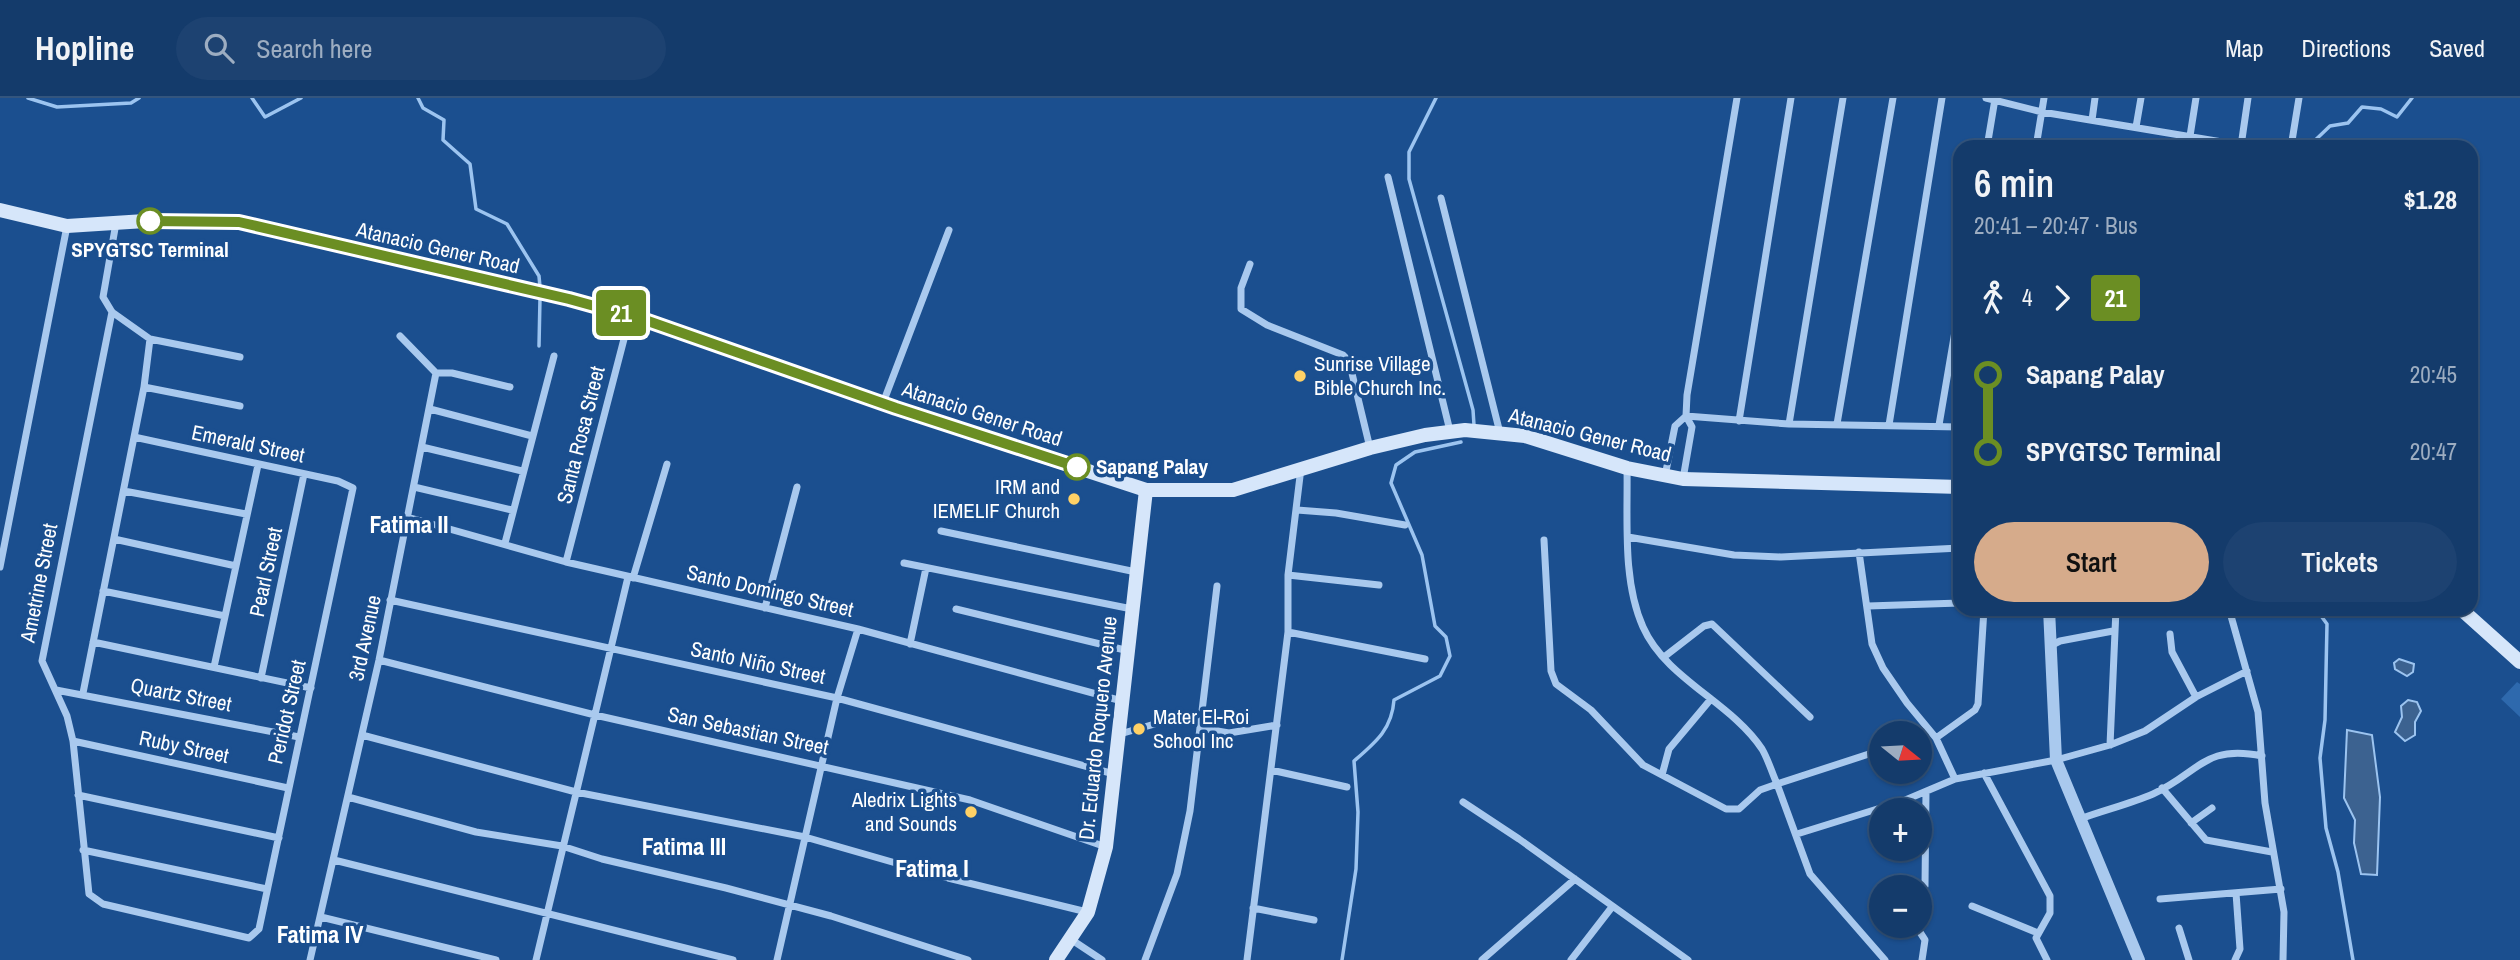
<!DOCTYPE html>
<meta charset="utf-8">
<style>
:root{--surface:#143b6b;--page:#1d4271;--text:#f1f3f6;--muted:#9dadc1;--line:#33557e;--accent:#d6ab8b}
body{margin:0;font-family:"Archivo Narrow",sans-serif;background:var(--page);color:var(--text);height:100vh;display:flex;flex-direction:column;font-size:26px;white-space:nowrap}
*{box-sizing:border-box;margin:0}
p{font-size:23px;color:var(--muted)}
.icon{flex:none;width:38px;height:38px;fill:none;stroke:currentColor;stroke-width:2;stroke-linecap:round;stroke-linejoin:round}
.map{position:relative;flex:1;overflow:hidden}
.side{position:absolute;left:1953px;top:42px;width:525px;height:476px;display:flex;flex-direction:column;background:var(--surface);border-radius:21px;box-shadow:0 2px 5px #0004,0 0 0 2px var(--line)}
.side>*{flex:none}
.badge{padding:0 14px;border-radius:5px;font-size:24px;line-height:46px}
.needle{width:46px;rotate:108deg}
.buttons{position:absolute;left:1869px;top:623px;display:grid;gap:14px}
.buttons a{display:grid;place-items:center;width:63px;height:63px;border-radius:50%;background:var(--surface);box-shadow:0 2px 5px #0004,0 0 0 2px var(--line);font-size:35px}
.map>.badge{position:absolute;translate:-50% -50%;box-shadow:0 0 0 4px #fff}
.legs{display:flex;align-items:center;gap:10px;height:77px;padding:0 21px;font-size:23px}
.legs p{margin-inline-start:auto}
.head{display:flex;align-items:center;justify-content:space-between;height:119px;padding:0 21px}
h1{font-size:38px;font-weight:600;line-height:52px}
.cta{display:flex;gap:14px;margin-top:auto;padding:14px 21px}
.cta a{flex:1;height:80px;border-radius:42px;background:var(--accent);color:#111;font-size:28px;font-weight:600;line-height:80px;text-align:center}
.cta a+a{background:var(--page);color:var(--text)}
ul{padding:0 21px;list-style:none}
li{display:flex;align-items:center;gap:24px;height:77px;font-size:26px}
li i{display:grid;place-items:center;width:10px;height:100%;margin:0 9px;background:currentColor}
li i::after{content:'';width:18px;height:18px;margin:-9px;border:5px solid;border-radius:50%;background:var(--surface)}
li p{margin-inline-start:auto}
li:first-child i{background:linear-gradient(#0000 50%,currentColor 0)}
li:last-child i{background:linear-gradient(currentColor 50%,#0000 0)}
header{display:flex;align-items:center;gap:42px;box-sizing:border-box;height:98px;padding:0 35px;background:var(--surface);border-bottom:2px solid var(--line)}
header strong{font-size:33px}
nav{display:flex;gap:38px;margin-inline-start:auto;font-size:24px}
.search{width:490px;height:63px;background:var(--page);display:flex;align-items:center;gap:18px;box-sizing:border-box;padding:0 24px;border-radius:38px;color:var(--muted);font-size:26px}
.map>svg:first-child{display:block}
</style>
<header>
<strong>Hopline</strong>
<div class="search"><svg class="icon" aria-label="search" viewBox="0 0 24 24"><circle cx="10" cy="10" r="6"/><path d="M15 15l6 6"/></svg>Search here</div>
<nav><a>Map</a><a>Directions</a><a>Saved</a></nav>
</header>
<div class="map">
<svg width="2520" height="862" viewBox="0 0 2520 862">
<rect width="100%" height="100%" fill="#1b4f8f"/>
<path fill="#2e69ad" d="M 2517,584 L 2520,586 L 2520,619 L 2501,601 Z"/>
<path fill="#3c6290" stroke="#9cc4f0" stroke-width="2" d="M 2399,561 L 2414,566 L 2413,574 L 2407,578 L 2395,571 L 2394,565 Z
M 2408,602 L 2417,604 L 2421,613 L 2415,624 L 2415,637 L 2405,643 L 2395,634 L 2402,619 L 2401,608 Z
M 2347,632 L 2372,637 L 2380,699 L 2377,777 L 2361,776 L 2354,745 L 2355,722 L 2344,700 Z"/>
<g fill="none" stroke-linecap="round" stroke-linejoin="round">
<path stroke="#9cc4f0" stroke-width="3.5" d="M 28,0 L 57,9 L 131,5 L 139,0
M 252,0 L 265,19 L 301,0
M 418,0 L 423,10 L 444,22 L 443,42 L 470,66 L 476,111 L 507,126 L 539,178 L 540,189
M 1436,0 L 1409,54 L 1409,81 L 1473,312 L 1474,327
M 2308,49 L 2330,28 L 2348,25 L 2362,9 L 2381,11 L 2397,19 L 2412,0
M 539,248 L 540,200
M 2316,511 L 2327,526 L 2325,622 L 2320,660 L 2326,730 L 2338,774 L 2353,862
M 1342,862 L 1356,771 L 1358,714 L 1354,663 C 1376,644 1392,631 1394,602 L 1440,578 L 1450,558 L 1446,539 L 1435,528 L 1422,457 L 1391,385 L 1396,367 L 1415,354 L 1461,344"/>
<path stroke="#a9c9ee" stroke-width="7" d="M 1986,0 L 2042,14 L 2252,49
M 2092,22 L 2095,0
M 2136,29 L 2141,0
M 2190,38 L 2196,0
M 2241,48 L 2248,0
M 1987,49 L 1995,1
M 2036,49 L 2044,0
M 2291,49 L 2299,0
M 1388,79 L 1450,333
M 1441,100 L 1500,335
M 1250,166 L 1241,190 L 1241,211 L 1267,227 L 1343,257 L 1349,263 L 1370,350
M 112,214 L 42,563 L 67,618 L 73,643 L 89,796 L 103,806 L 249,840 L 259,831 L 353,390 L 338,383 L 134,339
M 150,241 L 240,259
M 436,275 L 452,275 L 510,289
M 144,289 L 240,308
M 883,305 L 949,132
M 430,311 L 532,338
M 1686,318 L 1789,326 L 1960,329
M 1739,323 L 1791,0
M 1789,326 L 1843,0
M 1837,326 L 1893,0
M 1889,327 L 1942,0
M 1939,327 L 1960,204
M 422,349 L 522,373
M 1627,370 C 1628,420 1622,482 1643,529 C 1666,581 1731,604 1762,651 C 1768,661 1772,675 1777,686 L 1875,654
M 1665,378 L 1675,328 L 1686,318
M 1683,381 L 1692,329 L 1686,318 L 1687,297 L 1737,0
M 414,389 L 512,412
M 124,393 L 246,416
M 1297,412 L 1336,415 L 1405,427
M 407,419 L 566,464 L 858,531 L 1122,603
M 941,433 L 1136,474
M 1628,439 L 1734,457 L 1781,459 L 1960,450
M 114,441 L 236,468
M 1544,442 L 1551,573 L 1556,586 L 1591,612 L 1643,667 L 1726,711 L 1739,711 L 1760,692 L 1777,686 L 1810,776 L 1885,862
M 505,445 L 554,258
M 1859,454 L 1872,546 L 1883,570 L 1907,605 L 1936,640 L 1955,681
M 566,464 L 630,218
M 904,465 L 1132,511
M 0,469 L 67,128
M 1288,477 L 1379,487
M 633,480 L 667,366
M 103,493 L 225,518
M 390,502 L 837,600 L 1114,676
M 1868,508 L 1960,505
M 765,510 L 797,389
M 956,511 L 1129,553
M 2232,511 L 2231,518 L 2258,614 L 2265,705 L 2284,814 L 2283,862
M 1288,534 L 1425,561
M 2170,536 L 2172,554 L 2196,599
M 93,544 L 311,590
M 910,546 L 926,470
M 2050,548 L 2060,543 L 2113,533
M 1664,559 L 1704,528 L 1712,526 L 1810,619
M 379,562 L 595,617 L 970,702 L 1106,749
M 214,569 L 258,367
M 261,580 L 304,376
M 56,592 L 299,639
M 83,595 L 144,289 L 150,241 L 112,214 L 103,199 L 116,125
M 1200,630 L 1229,635 L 1277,627
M 1120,636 L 1165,623
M 362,637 L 576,694 L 805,739 L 948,780 L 1087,814
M 1936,640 L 1975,612 L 1978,606 L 1984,511
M 73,643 L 288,690
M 2110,647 L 2116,511
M 1271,672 L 1347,689
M 1984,675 L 2050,798 L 2050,815 L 2036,840 L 2047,862
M 1662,677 L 1669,651 L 1711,601
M 2162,690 L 2206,742 L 2272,754
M 78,697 L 279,740
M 348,699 L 476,734 L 562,748 L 602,761 L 726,790 L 831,818 L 968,862
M 1463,704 L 1519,741 L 1688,862
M 2080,721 C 2104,712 2130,706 2153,696 C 2199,675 2204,646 2262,658
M 2191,725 L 2212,710
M 1797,736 L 1903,703 L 1955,681 L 2056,662 L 2110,647 L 2145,633 L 2196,599 L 2247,573
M 83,752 L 267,791
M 334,762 L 733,862
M 1920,796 L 1925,788 L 1926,694
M 2160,801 L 2281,791
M 1972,808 L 2038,835
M 1253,810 L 1314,822
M 321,819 L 496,862
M 1916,828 L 1925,842 L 1922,862
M 2179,830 L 2189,862
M 1072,842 L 1102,862
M 310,862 L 379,562 L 436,275 L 400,238
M 536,862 L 628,479
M 777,862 L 837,600 L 858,531
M 1145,862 L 1177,776 L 1190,713 L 1217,488
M 1247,862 L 1288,534 L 1288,477 L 1301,370
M 1482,862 L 1575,781
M 1571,862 L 1612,809
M 2235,862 L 2240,851 L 2236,795"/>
<path stroke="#a9c9ee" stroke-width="12" d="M 2049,511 L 2056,662 L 2139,862"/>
<path stroke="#d6e6fa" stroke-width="14" d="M 0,112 L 67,128 L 145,123 L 239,124 L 569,201 L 660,227 L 896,310 L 1146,392 L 1233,392 L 1370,350 L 1425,337 L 1465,332 L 1525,338 L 1627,370 L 1683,381 L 1960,389
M 2461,511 L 2520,564
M 1056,862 L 1088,814 L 1106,749 L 1146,392"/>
</g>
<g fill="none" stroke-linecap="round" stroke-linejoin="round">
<defs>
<path id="line-1" d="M 150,123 L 239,124 L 569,201 L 645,222 L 896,310 L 1077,369"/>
</defs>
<use href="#line-1" stroke="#fff" stroke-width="16"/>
<use href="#line-1" stroke="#6b8e23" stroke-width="10"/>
</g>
<g fill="#fff" stroke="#6b8e23" stroke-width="3.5">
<circle cx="150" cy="123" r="12"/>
<circle cx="1077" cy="369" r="12"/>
</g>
<g fill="#ffd166" stroke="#1b4f8f" stroke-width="2.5">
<circle cx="1300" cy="278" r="7"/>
<circle cx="1074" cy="401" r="7"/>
<circle cx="1139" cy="631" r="7"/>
<circle cx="971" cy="714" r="7"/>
</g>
<g text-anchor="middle" stroke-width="7" stroke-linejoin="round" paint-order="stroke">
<g font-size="21" fill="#fff" stroke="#1b4f8f">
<text transform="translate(438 150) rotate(13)" y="7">Atanacio Gener Road</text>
<text transform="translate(982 316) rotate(18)" y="7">Atanacio Gener Road</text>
<text transform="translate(581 337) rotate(-76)" y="7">Santa Rosa Street</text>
<text transform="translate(1590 337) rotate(14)" y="7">Atanacio Gener Road</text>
<text transform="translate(248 346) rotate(12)" y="7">Emerald Street</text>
<text transform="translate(266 474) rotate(-78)" y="7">Pearl Street</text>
<text transform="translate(39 485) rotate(-79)" y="7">Ametrine Street</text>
<text transform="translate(770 493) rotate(13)" y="7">Santo Domingo Street</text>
<text transform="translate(365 540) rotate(-78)" y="7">3rd Avenue</text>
<text transform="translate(758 565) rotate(12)" y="7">Santo Niño Street</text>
<text transform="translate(181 597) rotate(11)" y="7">Quartz Street</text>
<text transform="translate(287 614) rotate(-77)" y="7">Peridot Street</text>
<text transform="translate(1098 630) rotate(-84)" y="7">Dr. Eduardo Roquero Avenue</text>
<text transform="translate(748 633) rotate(12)" y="7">San Sebastian Street</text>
<text transform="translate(184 649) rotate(12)" y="7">Ruby Street</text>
</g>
<g font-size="21" font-weight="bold" fill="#fff" stroke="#1b4f8f">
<text x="150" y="159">SPYGTSC Terminal</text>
<text x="1096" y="376" text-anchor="start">Sapang Palay</text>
</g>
<g font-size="21" fill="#fff" stroke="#1b4f8f" text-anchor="start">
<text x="1314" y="273">Sunrise Village<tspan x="1314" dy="24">Bible Church Inc.</tspan></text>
<text x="1060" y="396" text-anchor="end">IRM and<tspan x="1060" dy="24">IEMELIF Church</tspan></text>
<text x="1153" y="626">Mater El-Roi<tspan x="1153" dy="24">School Inc</tspan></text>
<text x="957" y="709" text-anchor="end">Aledrix Lights<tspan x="957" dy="24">and Sounds</tspan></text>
</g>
<g font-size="24" font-weight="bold" fill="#fff" stroke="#1b4f8f">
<text x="409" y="435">Fatima II</text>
<text x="684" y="757">Fatima III</text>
<text x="932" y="779">Fatima I</text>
<text x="320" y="845">Fatima IV</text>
</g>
</g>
</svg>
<div class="buttons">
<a><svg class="needle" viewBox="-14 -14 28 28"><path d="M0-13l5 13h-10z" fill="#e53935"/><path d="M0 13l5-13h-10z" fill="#9dadc1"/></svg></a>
<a>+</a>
<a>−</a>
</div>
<b class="badge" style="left:621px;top:215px;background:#6b8e23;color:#fff">21</b>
<section class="side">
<div class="head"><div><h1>6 min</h1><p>20:41 – 20:47 · Bus</p></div><b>$1.28</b></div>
<div class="legs"><svg class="icon" aria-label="walk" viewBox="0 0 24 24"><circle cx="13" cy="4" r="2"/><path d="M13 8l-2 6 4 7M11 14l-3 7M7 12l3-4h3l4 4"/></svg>4<svg class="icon" aria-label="forward" viewBox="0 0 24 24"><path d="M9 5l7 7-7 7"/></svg><b class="badge" style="background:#6b8e23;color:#fff">21</b></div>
<ul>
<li><i style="color:#6b8e23"></i><b>Sapang Palay</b><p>20:45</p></li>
<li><i style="color:#6b8e23"></i><b>SPYGTSC Terminal</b><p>20:47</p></li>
</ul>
<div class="cta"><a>Start</a><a>Tickets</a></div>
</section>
</div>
